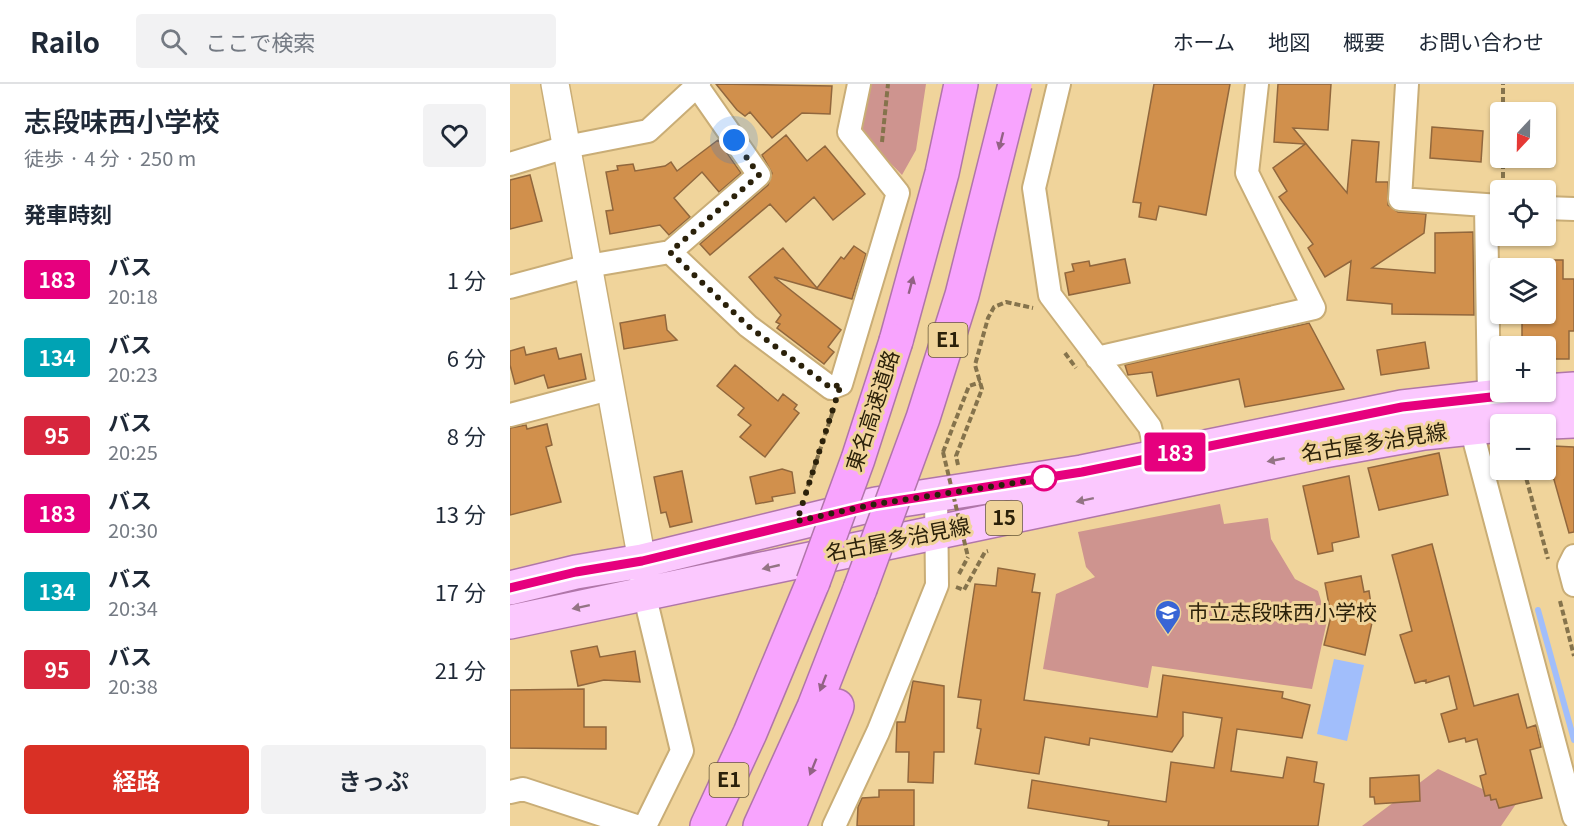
<!DOCTYPE html>
<html lang="ja">
<meta charset="utf-8">
<style>
:root{--surface:#fff;--page:#f2f2f3;--text:#1f2937;--muted:#747a83;--line:#e0e1e3;--accent:#d93025}
body{margin:0;font-family:Georgia,"Noto Sans JP",serif;background:var(--page);color:var(--text);height:100vh;display:flex;flex-direction:column;font-size:22px;white-space:nowrap}
*{box-sizing:border-box;margin:0}
p{font-size:20px;color:var(--muted)}
.icon{flex:none;width:33px;height:33px;fill:none;stroke:currentColor;stroke-width:2;stroke-linecap:round;stroke-linejoin:round}
.map{position:relative;flex:1;overflow:hidden}
.side{display:flex;flex-direction:column;background:var(--surface);width:510px}
.side>*{flex:none}
.badge{padding:0 12px;border-radius:4px;font-size:21px;line-height:39px}
.needle{width:39px;rotate:202deg}
.controls{position:absolute;left:980px;top:18px;display:grid;gap:12px}
.controls a{display:grid;place-items:center;width:66px;height:66px;border-radius:6px;background:var(--surface);box-shadow:0 2px 4px #0004;font-size:30px}
.you{position:absolute;width:30px;height:30px;margin:-15px;border:4px solid #fff;border-radius:50%;background:#1a73e8;box-shadow:0 0 0 9px #1a73e833}
.map>.badge{position:absolute;translate:-50% -50%;box-shadow:0 0 0 3px #fff}
h2{padding:0 24px;font-size:22px;line-height:54px}
.round{display:grid;place-items:center;flex:none;width:63px;height:63px;border-radius:6px;background:var(--page)}
.head{display:flex;align-items:center;justify-content:space-between;height:102px;padding:0 24px}
h1{font-size:28px;font-weight:600;line-height:45px}
.button{display:flex;gap:12px;margin-top:auto;padding:12px 24px}
.button a{flex:1;height:69px;border-radius:6px;background:var(--accent);color:#fff;font-size:24px;font-weight:600;line-height:69px;text-align:center}
.button a+a{background:var(--page);color:var(--text)}
ul{padding:0;list-style:none}
li{display:flex;align-items:center;gap:18px;height:78px;padding:0 24px}
li div{flex:1}
li b{display:block;font-size:22px}
li em{font-style:normal}
li .badge{min-width:66px;font-weight:700;text-align:center}
header{display:flex;align-items:center;gap:36px;box-sizing:border-box;height:84px;padding:0 30px;background:var(--surface);border-bottom:2px solid var(--line)}
header strong{font-size:28px}
nav{display:flex;gap:33px;margin-inline-start:auto;font-size:21px}
.search{width:420px;height:54px;background:var(--page);display:flex;align-items:center;gap:15px;box-sizing:border-box;padding:0 21px;border-radius:6px;color:var(--muted);font-size:22px}
main{display:flex;flex:1;min-height:0}
.map>svg:first-child{display:block}
</style>
<header>
<strong>Railo</strong>
<div class="search"><svg class="icon" aria-label="search" viewBox="0 0 24 24"><circle cx="10" cy="10" r="6"/><path d="M15 15l6 6"/></svg>ここで検索</div>
<nav><a>ホーム</a><a>地図</a><a>概要</a><a>お問い合わせ</a></nav>
</header>
<main>
<section class="side">
<div class="head"><div><h1>志段味西小学校</h1><p>徒歩 · 4 分 · 250 m</p></div><a class="round"><svg class="icon" aria-label="heart" viewBox="0 0 24 24"><path d="M12 20l-8-8c-3-5 5-10 8-4 3-6 11-1 8 4z"/></svg></a></div>
<h2>発車時刻</h2>
<ul>
<li><span class="badge" style="background:#e6007e;color:#fff">183</span><div><b>バス</b><p>20:18</p></div><em>1 分</em></li>
<li><span class="badge" style="background:#00a3b4;color:#fff">134</span><div><b>バス</b><p>20:23</p></div><em>6 分</em></li>
<li><span class="badge" style="background:#d7263d;color:#fff">95</span><div><b>バス</b><p>20:25</p></div><em>8 分</em></li>
<li><span class="badge" style="background:#e6007e;color:#fff">183</span><div><b>バス</b><p>20:30</p></div><em>13 分</em></li>
<li><span class="badge" style="background:#00a3b4;color:#fff">134</span><div><b>バス</b><p>20:34</p></div><em>17 分</em></li>
<li><span class="badge" style="background:#d7263d;color:#fff">95</span><div><b>バス</b><p>20:38</p></div><em>21 分</em></li>
</ul>
<div class="button"><a>経路</a><a>きっぷ</a></div>
</section>
<div class="map">
<svg width="1064" height="742" viewBox="0 0 1064 742">
<rect width="100%" height="100%" fill="#f0d49b"/>
<path fill="#ce948f" d="M 357,0 L 416,0 L 406,66 L 392,91 L 356,54 L 350,39 Z
M 710,420 L 714,440 L 758,434 L 761,455 L 785,495 L 808,507 L 817,537 L 802,605 L 642,582 L 638,604 L 533,585 L 546,510 L 585,493 L 576,483 L 568,448 Z
M 928,685 L 1006,720 L 991,742 L 852,742 Z"/>
<path fill="#a1befb" d="M 824,575 L 854,581 L 837,657 L 807,650 Z"/>
<g fill="none" stroke-linecap="round" stroke-linejoin="round">
<path stroke="#a1befb" stroke-width="6" d="M 1028,526 L 1064,656"/>
</g>
<path fill="#d1904c" stroke="#91673d" stroke-width="1.5" d="M 206,0 L 322,2 L 320,30 L 292,29 L 262,54 L 240,28 L 235,32 L 227,26 Z
M 644,0 L 720,0 L 696,131 L 649,122 L 646,136 L 629,133 L 631,119 L 623,118 Z
M 768,0 L 821,0 L 818,46 L 783,44 L 837,109 L 842,56 L 869,58 L 866,98 L 878,98 L 878,121 L 888,128 L 916,130 L 914,149 L 862,184 L 925,189 L 925,149 L 963,148 L 964,231 L 882,230 L 882,220 L 837,216 L 841,177 L 815,193 L 798,164 L 803,160 L 769,113 L 777,107 L 763,84 L 795,60 L 764,58 Z
M 922,43 L 973,47 L 971,78 L 920,74 Z
M 276,51 L 297,77 L 315,62 L 355,110 L 323,136 L 304,113 L 276,138 L 260,120 L 200,171 L 190,160 L 258,101 L 262,89 L 252,71 Z
M 208,56 L 231,89 L 209,108 L 192,88 L 164,114 L 180,133 L 159,151 L 150,141 L 100,150 L 96,127 L 103,126 L 96,88 L 108,86 L 107,82 L 123,80 L 125,87 L 155,82 L 161,78 L 167,87 Z
M 20,91 L 32,137 L 0,145 L 0,96 Z
M 344,162 L 356,170 L 342,215 L 264,193 L 331,246 L 318,263 L 324,268 L 314,280 L 267,244 L 270,240 L 266,238 L 271,231 L 239,193 L 273,164 L 307,204 L 331,173 L 334,175 Z
M 615,175 L 620,199 L 559,211 L 555,189 L 564,187 L 562,180 L 579,177 L 580,182 Z
M 1035,176 L 1053,176 L 1053,195 L 1064,195 L 1064,247 L 1059,247 L 1059,275 L 1035,275 L 1035,262 L 1012,262 L 1012,230 L 1035,230 Z
M 155,231 L 157,246 L 167,256 L 114,265 L 110,239 Z
M 799,239 L 834,305 L 735,323 L 729,295 L 647,312 L 642,288 L 618,291 L 615,281 Z
M 915,258 L 919,284 L 871,291 L 867,266 Z
M 14,263 L 16,271 L 46,264 L 49,275 L 71,270 L 76,295 L 38,304 L 34,291 L 5,300 L 0,281 L 0,267 Z
M 225,281 L 268,317 L 273,310 L 287,321 L 284,325 L 289,329 L 255,373 L 230,353 L 241,341 L 228,331 L 234,324 L 207,302 Z
M 37,340 L 42,361 L 36,363 L 51,418 L 0,431 L 0,344 L 16,341 L 17,345 Z
M 1043,362 L 1064,363 L 1064,448 L 1059,449 L 1041,385 Z
M 929,369 L 938,411 L 869,426 L 858,384 Z
M 272,385 L 282,388 L 285,409 L 262,413 L 263,417 L 246,420 L 240,393 Z
M 172,387 L 182,438 L 160,443 L 156,428 L 151,429 L 144,393 Z
M 839,392 L 849,453 L 822,459 L 823,467 L 808,470 L 793,402 Z
M 922,460 L 964,622 L 1008,610 L 1017,644 L 1026,641 L 1031,663 L 1020,666 L 1032,714 L 989,724 L 986,715 L 981,716 L 980,711 L 975,712 L 970,692 L 976,690 L 967,655 L 956,658 L 955,654 L 939,658 L 931,630 L 947,625 L 939,592 L 916,599 L 916,596 L 905,599 L 890,551 L 902,547 L 882,471 Z
M 488,484 L 525,490 L 522,508 L 530,509 L 514,616 L 647,633 L 653,591 L 773,608 L 772,614 L 800,621 L 792,654 L 727,645 L 721,687 L 773,694 L 777,673 L 807,678 L 804,698 L 814,700 L 808,742 L 598,742 L 599,737 L 518,724 L 522,696 L 656,718 L 661,678 L 704,684 L 712,634 L 673,628 L 673,652 L 662,668 L 580,654 L 579,661 L 535,653 L 529,690 L 465,680 L 471,645 L 467,644 L 471,616 L 448,613 L 465,500 L 486,502 Z
M 851,492 L 854,508 L 859,507 L 863,534 L 855,571 L 814,561 L 821,532 L 815,499 Z
M 87,562 L 90,573 L 125,567 L 130,598 L 94,596 L 68,602 L 61,567 Z
M 403,597 L 434,602 L 434,668 L 424,668 L 423,699 L 398,698 L 399,668 L 386,668 L 387,638 L 395,638 Z
M 74,605 L 74,643 L 96,643 L 96,665 L 0,664 L 0,606 Z
M 909,691 L 910,717 L 865,720 L 864,713 L 860,713 L 860,694 Z
M 369,706 L 404,706 L 404,742 L 347,742 L 348,723 L 352,714 L 369,713 Z"/>
<g fill="none" stroke-linecap="round" stroke-linejoin="round">
<defs>
<path id="minor" d="M 549,0 L 524,104 L 540,211 L 640,343 L 647,372
M 897,0 L 890,115 L 990,122
M 0,80 L 56,63 L 138,47 L 189,0
M 976,122 L 979,311
M 1035,124 L 1064,125
M 160,168 L 238,242 L 321,304 L 331,300 L 388,109 L 339,48 L 349,0
M 0,203 L 78,182 L 160,168 L 249,91 L 187,2
M 587,274 L 804,224 L 737,89 L 747,0
M 0,331 L 99,305
M 961,344 L 1064,733
M 1064,472 L 1059,482 L 1064,501
M 134,509 L 172,667 L 135,742
M 0,708 L 13,705 L 126,742
M 324,742 L 368,648 L 427,501 L 426,410"/>
<path id="tertiary" d="M 45,0 L 132,477 L 134,498"/>
<path id="primary" d="M 1035,307 L 1064,305
M 1000,340 L 1064,337
M 0,504 L 66,488 L 132,477 L 366,420 L 572,388 L 892,323 L 1026,308
M 0,538 L 814,367 L 914,349 L 990,341"/>
<path id="motorway" d="M 386,257 L 432,89 L 451,0
M 197,742 L 240,649 L 303,498
M 250,742 L 304,623 L 350,505
M 279,742 L 327,622"/>
</defs>
<use href="#minor" stroke="#c9ad76" stroke-width="26"/>
<use href="#tertiary" stroke="#c9ad76" stroke-width="30"/>
<use href="#primary" stroke="#b076a9" stroke-width="36"/>
<use href="#motorway" stroke="#b076a9" stroke-width="36"/>
<path stroke="#85734c" stroke-width="4" stroke-dasharray="6 3" stroke-linecap="butt" d="M 993,28 L 993,0
M 372,58 L 378,0
M 993,103 L 993,74
M 555,269 L 566,284
M 433,368 L 459,302 L 471,298
M 448,381 L 446,372 L 472,305 L 465,281 L 478,234 L 484,223 L 496,218 L 523,224
M 1014,386 L 1038,475
M 295,411 L 324,324
M 449,490 L 458,473
M 446,503 L 454,506 L 475,468 L 478,467
M 1050,517 L 1064,572"/>
<use href="#minor" stroke="#fff" stroke-width="22"/>
<use href="#tertiary" stroke="#fff" stroke-width="27"/>
<use href="#primary" stroke="#fbc8fe" stroke-width="33"/>
<use href="#motorway" stroke="#f8a4fe" stroke-width="33"/>
<defs>
<path id="motorway-bridge" d="M 303,498 L 348,375 L 386,257
M 350,505 L 413,334 L 452,211 L 505,0"/>
</defs>
<use href="#motorway-bridge" stroke="#b076a9" stroke-width="36" stroke-linecap="butt"/>
<path stroke="#85734c" stroke-width="4" stroke-dasharray="6 3" stroke-linecap="butt" d="M 433,368 L 458,473"/>
<use href="#motorway-bridge" stroke="#f8a4fe" stroke-width="33"/>
</g>
<defs><path id="oneway-solid" d="M-6-.8H1V-3.2L6.5 0L1 3.2V.8H-6Z" transform="scale(1.5)"/></defs>
<g fill="#926284">
<use href="#oneway-solid" transform="translate(491 57) rotate(104)"/>
<use href="#oneway-solid" transform="translate(401 201) rotate(-75)"/>
<use href="#oneway-solid" transform="translate(313 599) rotate(111)"/>
<use href="#oneway-solid" transform="translate(303 683) rotate(112)"/>
</g>
<g fill="#937484">
<use href="#oneway-solid" transform="translate(766 376) rotate(169)"/>
<use href="#oneway-solid" transform="translate(575 416) rotate(168)"/>
<use href="#oneway-solid" transform="translate(261 483) rotate(167)"/>
<use href="#oneway-solid" transform="translate(71 523) rotate(168)"/>
</g>
<g fill="none" stroke-linecap="round" stroke-linejoin="round">
<defs>
<path id="line" d="M 0,504 L 66,488 L 132,477 L 366,420 L 572,388 L 892,323 L 1026,308"/>
</defs>
<use href="#line" stroke="#fff" stroke-width="14"/>
<use href="#line" stroke="#e6007e" stroke-width="9"/>
<path stroke="#2b210a" stroke-width="6" stroke-dasharray="0 10.8" d="M 224,56 L 249,91 L 160,168 L 238,242 L 321,304 L 331,300 L 287,437 L 366,420 L 537,394 L 534,394"/>
</g>
<defs>
<symbol id="school-pin" viewBox="-11 -11 22 30"><path d="M0 17L-7.5 6A9.5 9.5 0 1 1 7.5 6Z" fill="#3865d5" stroke="#f0d49b"/><path d="M0-5L7-2L0 1L-7-2ZM-4 1L0 2.5L4 1V4Q0 6-4 4Z" fill="#fff"/></symbol>
</defs>
<g fill-rule="evenodd">
<use href="#school-pin" x="643" y="514" width="30" height="40"/>
</g>
<circle fill="#fff" stroke="#e6007e" stroke-width="3" cx="534" cy="394" r="12"/>
<g text-anchor="middle" stroke-width="6" stroke-linejoin="round" paint-order="stroke">
<g fill="#f0d49b" stroke="#665736" stroke-width="1.5">
<rect x="418.5" y="239" width="39" height="34" rx="4.5"/>
<rect x="476" y="417" width="36" height="34" rx="4.5"/>
<rect x="199.5" y="679" width="39" height="34" rx="4.5"/>
</g>
<g font-size="20" font-weight="bold" fill="#2b210a">
<text x="438" y="263">E1</text>
<text x="494" y="441">15</text>
<text x="219" y="703">E1</text>
</g>
<g font-size="21" fill="#2b210a" stroke="#f0d49b">
<text transform="translate(363 327) rotate(-72)" y="7">東名高速道路</text>
<text transform="translate(864 359) rotate(-9)" y="7">名古屋多治見線</text>
<text transform="translate(388 456) rotate(-11)" y="7">名古屋多治見線</text>
</g>
<g font-size="21" fill="#2b210a" stroke="#f0d49b" text-anchor="start">
<text x="678" y="536">市立志段味西小学校</text>
</g>
</g>
</svg>
<div class="controls">
<a><svg class="needle" viewBox="-14 -14 28 28"><path d="M0-13l5 13h-10z" fill="#e53935"/><path d="M0 13l5-13h-10z" fill="#747a83"/></svg></a>
<a><svg class="icon" aria-label="locate" viewBox="0 0 24 24"><circle cx="12" cy="12" r="6"/><path d="M12 2v4M12 18v4M2 12h4M18 12h4"/></svg></a>
<a><svg class="icon" aria-label="layers" viewBox="0 0 24 24"><path d="M12 4l9 5-9 5-9-5zM3 14l9 5 9-5"/></svg></a>
<a>+</a>
<a>−</a>
</div>
<div class="you" style="left:224px;top:56px"></div>
<b class="badge" style="left:665px;top:368px;background:#e6007e;color:#fff">183</b>
</div>
</main>
